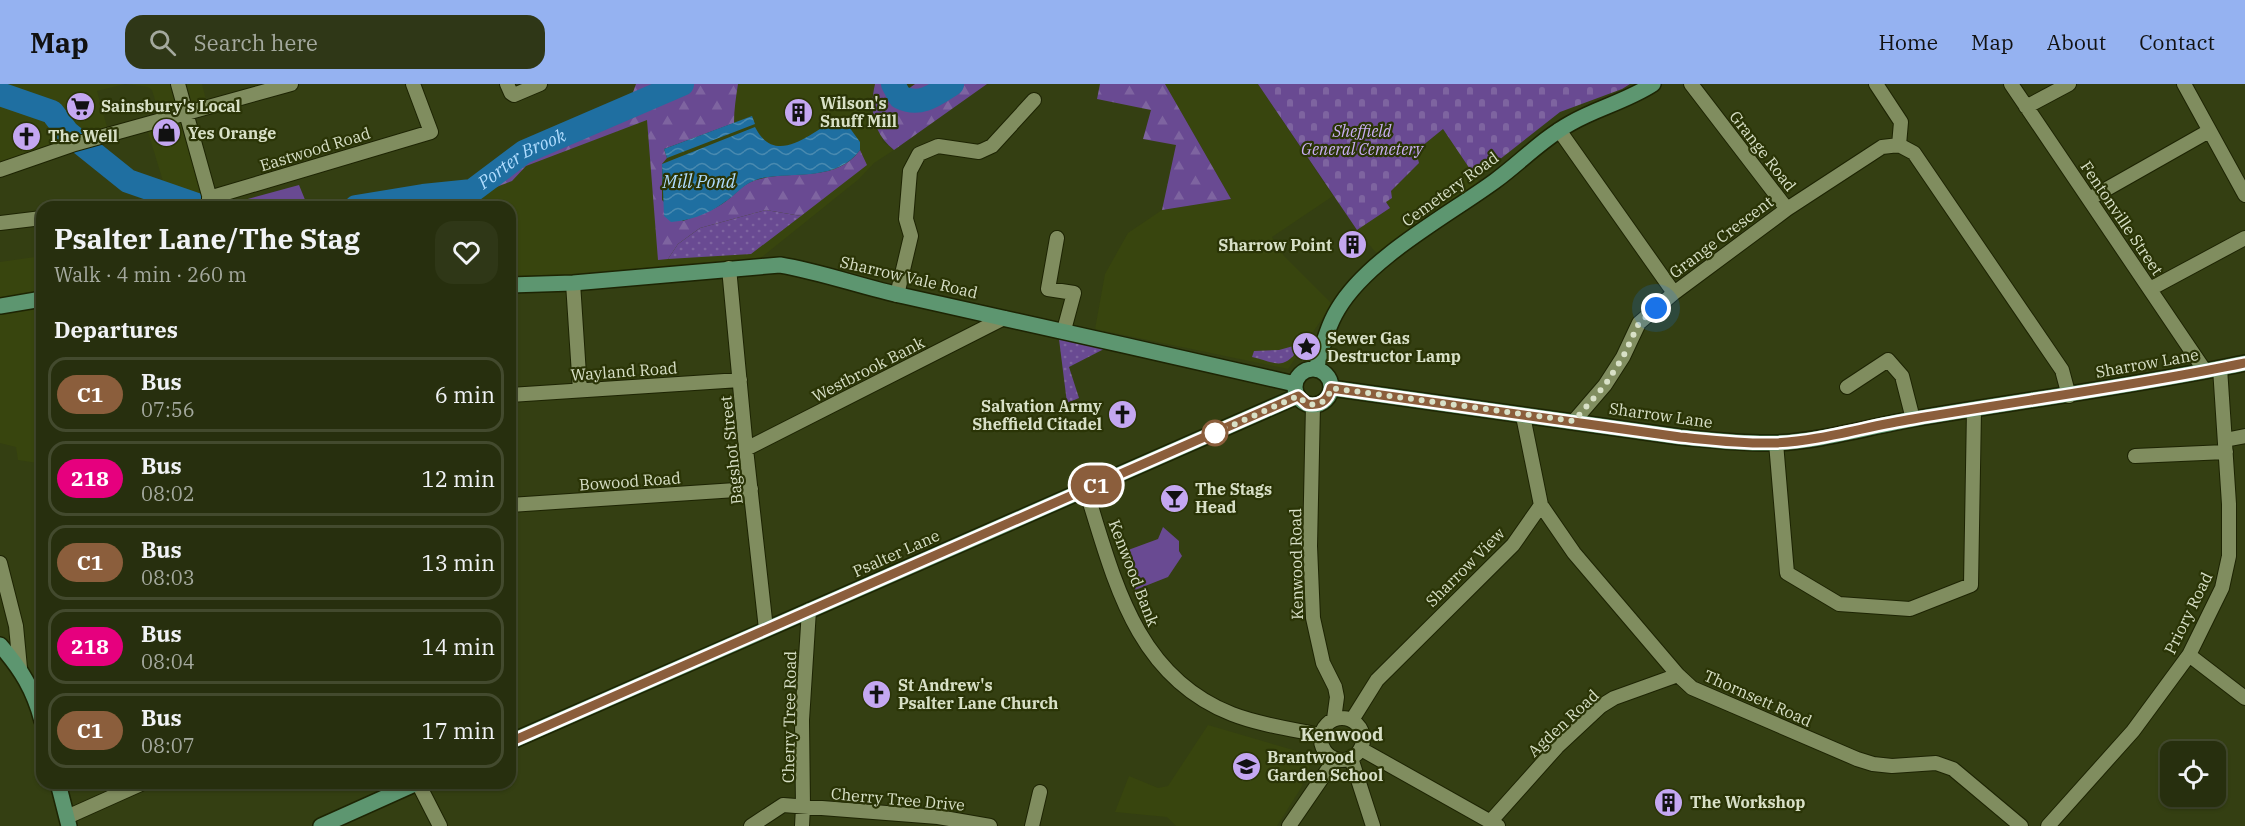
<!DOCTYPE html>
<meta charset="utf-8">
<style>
:root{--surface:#272f0e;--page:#2f3717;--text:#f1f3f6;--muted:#a4a99e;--line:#434a2e;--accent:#95b2f1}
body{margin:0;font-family:"IBM Plex Serif",serif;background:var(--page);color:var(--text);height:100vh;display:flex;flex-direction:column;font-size:22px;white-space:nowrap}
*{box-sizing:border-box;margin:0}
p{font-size:20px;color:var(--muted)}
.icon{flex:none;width:33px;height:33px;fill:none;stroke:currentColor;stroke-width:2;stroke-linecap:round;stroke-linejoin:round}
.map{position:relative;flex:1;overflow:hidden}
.panel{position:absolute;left:36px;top:117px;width:480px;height:588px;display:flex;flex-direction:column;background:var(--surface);border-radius:18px;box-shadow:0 2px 4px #0004,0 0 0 2px var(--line)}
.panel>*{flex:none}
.badge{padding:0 12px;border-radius:20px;font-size:21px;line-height:39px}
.controls{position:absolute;left:2160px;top:657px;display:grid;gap:12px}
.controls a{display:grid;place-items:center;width:66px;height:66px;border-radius:12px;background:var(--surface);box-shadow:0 2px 4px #0004,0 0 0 2px var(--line);font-size:30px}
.you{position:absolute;width:30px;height:30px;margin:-15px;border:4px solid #fff;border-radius:50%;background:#1a73e8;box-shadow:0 0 0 9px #1a73e833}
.map>.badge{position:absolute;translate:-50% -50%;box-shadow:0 0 0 3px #fff}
h2{padding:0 18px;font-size:22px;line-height:54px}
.round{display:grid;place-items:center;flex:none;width:63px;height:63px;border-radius:18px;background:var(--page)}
.head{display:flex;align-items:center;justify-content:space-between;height:102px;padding:0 18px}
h1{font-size:28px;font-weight:700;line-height:45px}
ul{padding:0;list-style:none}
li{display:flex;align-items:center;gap:18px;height:75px;margin:0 12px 9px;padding:0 6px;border:3px solid var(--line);border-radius:18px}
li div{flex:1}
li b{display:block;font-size:22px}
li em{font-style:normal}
li .badge{min-width:66px;font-weight:700;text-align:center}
header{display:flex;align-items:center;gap:36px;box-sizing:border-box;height:84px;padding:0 30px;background:var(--accent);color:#111}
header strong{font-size:28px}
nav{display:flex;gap:33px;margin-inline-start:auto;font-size:21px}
.search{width:420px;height:54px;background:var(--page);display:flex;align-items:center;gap:15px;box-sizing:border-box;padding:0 21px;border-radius:18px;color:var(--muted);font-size:22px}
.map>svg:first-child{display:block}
</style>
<header>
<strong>Map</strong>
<div class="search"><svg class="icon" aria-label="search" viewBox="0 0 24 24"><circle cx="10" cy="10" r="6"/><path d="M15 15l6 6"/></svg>Search here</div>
<nav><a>Home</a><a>Map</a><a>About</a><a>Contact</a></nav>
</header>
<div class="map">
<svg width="2245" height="742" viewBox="0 0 2245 742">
<defs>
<pattern id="grass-dots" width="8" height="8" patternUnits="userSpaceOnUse" patternTransform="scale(1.5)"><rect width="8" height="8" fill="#694a92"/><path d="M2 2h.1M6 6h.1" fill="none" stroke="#7e64a0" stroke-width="1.8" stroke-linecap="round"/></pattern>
<pattern id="forest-firs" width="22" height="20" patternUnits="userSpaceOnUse" patternTransform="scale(1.5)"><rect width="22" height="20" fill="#694a92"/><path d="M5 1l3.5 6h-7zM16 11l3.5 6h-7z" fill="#7e64a0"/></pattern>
<pattern id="cemetery-stones" width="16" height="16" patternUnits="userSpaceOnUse" patternTransform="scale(1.5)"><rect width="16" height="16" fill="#694a92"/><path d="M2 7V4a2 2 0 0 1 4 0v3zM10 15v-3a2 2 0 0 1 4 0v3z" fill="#7e64a0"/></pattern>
<pattern id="water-waves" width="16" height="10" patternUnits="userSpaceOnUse" patternTransform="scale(1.5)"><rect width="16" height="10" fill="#1f6fa1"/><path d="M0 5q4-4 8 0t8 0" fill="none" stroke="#498ab0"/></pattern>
</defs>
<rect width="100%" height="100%" fill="#343f12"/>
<path fill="#38450e" d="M 0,0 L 202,0 L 208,24 L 187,30 L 212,123 L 167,123 L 169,117 L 145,38 L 160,33 L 152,6 L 148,3 L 125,0 L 97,7 L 109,50 L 0,85 Z
M 636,0 L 875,0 L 872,14 L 883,58 L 894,66 L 874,79 L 859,95 L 752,181 L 510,204 L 510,123 L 334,123 L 481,95 L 517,65 L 632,11 Z
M 1165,0 L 1258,0 L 1333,112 L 1272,153 L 1284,172 L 1332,220 L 1288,285 L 1095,245 L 1105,190 L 1128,149 L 1162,126 L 1231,115 Z
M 1443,45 L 1484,105 L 1382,176 L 1357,146 L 1390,124 L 1386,118 L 1391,107 L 1419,79 L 1416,67 Z
M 42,172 L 42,403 L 37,379 L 18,376 L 16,363 L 0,359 L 0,178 Z
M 1208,641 L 1314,672 L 1301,704 L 1277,742 L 1176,742 L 1167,733 L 1115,728 L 1129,692 L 1158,704 L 1168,702 Z"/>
<path fill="url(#grass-dots)" d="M 766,126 L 801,132 L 751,170 L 668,175 L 678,160 L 700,144 Z
M 1059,255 L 1104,265 L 1069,283 L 1079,314 L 1067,319 Z
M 1297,261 L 1299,265 C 1282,287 1277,279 1252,273 L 1254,267 L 1279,266 Z"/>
<path fill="url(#forest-firs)" d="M 636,0 L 738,0 C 736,13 734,25 734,39 L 664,65 L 667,74 L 662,80 L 662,116 L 683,137 C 695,132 710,128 722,120 C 734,113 741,100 756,96 C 791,85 836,100 860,66 L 867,81 L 801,132 L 766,126 L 700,144 L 678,160 L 668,175 L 658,176 L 647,36 L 526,82 L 512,97 L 466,115 L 410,119 L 386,123 L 334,123 L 481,95 L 517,65 L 632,11 Z
M 875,0 L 899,0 L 904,8 L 915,0 L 987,0 L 894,66 C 873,50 869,25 875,0 Z
M 1100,0 L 1165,0 L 1231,115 L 1162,126 L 1176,61 L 1143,55 L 1151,26 L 1097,15 Z"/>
<path fill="url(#cemetery-stones)" d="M 1258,0 L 1630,0 L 1622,5 L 1560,28 L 1476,94 L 1443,45 L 1416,67 L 1419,79 L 1391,107 L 1392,114 L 1386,118 L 1390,124 L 1357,146 Z"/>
<path fill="#694a92" d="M 299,101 L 308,123 L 247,122 L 244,116 Z
M 1163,443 L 1179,457 L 1179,467 L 1182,472 L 1168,493 L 1135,506 L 1120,469 L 1158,455 Z"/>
<path fill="url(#water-waves)" d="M 752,32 L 755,40 L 667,74 L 664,65 Z
M 837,35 L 844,36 L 860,58 L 860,66 C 838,97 795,88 762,94 C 742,99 738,110 722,120 C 708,130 688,137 671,138 L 664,132 L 662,80 L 755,43 C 776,84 811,48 837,35 Z"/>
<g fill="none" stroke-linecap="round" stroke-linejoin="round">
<g stroke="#1f6fa1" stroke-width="24">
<path d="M 893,0 L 900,13 C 920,23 935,11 952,0"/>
<path d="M 0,10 L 52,28 L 67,48 L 128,97 L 203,123"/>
<path id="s1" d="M 356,123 L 423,112 L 472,107 L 524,68 L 682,0"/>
</g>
<defs>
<path id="street" d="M 178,0 L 212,122
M 507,0 L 511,9 L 514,11 L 540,0
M 1691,0 L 1787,125
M 1876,0 L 1901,38 L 1899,61
M 2011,0 L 2205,287
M 2184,0 L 2245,111
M 2026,23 L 2069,0
M 1559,46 L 1674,209
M 0,86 L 75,60 L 291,0
M 209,114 L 431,48 L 413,0
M 2089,115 L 2209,47
M 0,139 L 42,134
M 1057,154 L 1048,205 L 1074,209 L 1064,246
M 729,184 L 746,365 L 766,545
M 573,199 L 580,306
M 2150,205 L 2245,154
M 897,211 L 911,152 L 906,135 L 910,87 L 919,70 L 938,62 L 979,68 L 992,62 L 1034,16
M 1847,303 L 1888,276 L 1902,292 L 1913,335
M 510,311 L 740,296
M 1313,321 L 1310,462 L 1313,534 L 1323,579 L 1335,603 L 1337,613 L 1334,635
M 1523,332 L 1541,421 L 1574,469 L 1678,591 L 1692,604 L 1857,675 L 1873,680 L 1892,682 L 1936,679 L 1953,685 L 2021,742
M 1574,337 L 1605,301 L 1623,273 L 1639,239 L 1674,209 L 1787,125 L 1882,63 L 1899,61 L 1914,69 L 2062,286 L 2069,312
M 2225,356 L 2245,352
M 1776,359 L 1787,489 L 1839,520 L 1910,525 L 1971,501 L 1974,326
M 746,365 L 1004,234
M 2135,372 L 2226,368
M 1086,406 C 1114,495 1135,592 1232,630 C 1260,641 1292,645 1321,651
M 510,421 L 751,405
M 0,479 L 16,542 L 20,584
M 2189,571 L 2245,614
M1321 655a21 21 0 1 1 42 0a21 21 0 1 1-42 0Z
M 1352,636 L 1377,596 L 1513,461 L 1541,421
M 1361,665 L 1498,742
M 1351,674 L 1373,742
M 418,699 L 440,742
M 67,733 L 143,699
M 1490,738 L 1557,663 L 1601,622 L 1614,614 L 1678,591
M 751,742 L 783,721 L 938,733 L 990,742
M 802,742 L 803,723 L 802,636 L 809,526
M 1032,742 L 1040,708
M 1289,742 L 1335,675
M 2048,742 L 2133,647 L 2189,571 L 2222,504 L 2229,472 L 2229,420 L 2220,284"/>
<path id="secondary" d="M 510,201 L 573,199 L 780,181 C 822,188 862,203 904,212 C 1034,241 1165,270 1295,300
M 0,222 L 42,215
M1295 303a18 18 0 1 1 36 0a18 18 0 1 1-36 0Z
M 1316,285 C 1322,265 1327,243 1338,225 C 1368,174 1447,132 1495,97 C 1521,78 1542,55 1571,39 C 1597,24 1627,17 1653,0
M 1331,304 L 1680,353 C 1711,356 1743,360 1775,359 C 1821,357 1868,343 1913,335 C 2024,316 2135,302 2245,279
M 0,561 C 21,585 34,606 42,637
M 510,658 L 1298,312
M 58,699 L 69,742
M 321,742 L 417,699"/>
</defs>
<use href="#street" stroke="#1d2403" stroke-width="16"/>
<use href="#secondary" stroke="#1d2403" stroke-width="18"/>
<use href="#street" stroke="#808d5f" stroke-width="14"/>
<use href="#secondary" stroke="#5d9670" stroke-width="15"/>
</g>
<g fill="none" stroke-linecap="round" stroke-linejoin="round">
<defs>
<path id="line" d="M 510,658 L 1298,312 L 1307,320 C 1320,322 1328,317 1331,304 L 1680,353 C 1711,356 1743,360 1775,359 C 1821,357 1867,342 1913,335 C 2024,316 2135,302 2245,279"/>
</defs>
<use href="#line" stroke="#fff" stroke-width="14"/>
<use href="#line" stroke="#8b5e3c" stroke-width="9"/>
<path stroke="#d8e0c7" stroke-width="6" stroke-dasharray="0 10.8" d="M 1215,349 L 1298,312 L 1307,320 C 1320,322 1328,317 1331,304 L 1574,337 L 1605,301 L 1623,273 L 1639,239 L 1656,224"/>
</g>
<defs>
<symbol id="supermarket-disc" viewBox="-11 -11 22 22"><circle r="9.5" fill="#c4a7f1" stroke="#2a3406"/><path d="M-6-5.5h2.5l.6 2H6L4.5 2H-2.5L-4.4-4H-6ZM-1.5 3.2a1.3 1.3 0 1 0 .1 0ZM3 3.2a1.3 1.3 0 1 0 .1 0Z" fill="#111"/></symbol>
<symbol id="building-disc" viewBox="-11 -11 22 22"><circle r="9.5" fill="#c4a7f1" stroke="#2a3406"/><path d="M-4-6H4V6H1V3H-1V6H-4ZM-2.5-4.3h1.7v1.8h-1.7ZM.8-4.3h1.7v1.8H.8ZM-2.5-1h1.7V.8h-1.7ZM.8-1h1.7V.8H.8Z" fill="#111"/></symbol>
<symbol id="shop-disc" viewBox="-11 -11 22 22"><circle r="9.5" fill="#c4a7f1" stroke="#2a3406"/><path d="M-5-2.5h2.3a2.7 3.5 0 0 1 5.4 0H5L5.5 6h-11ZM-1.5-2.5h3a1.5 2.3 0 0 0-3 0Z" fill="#111"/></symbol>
<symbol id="church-disc" viewBox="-11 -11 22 22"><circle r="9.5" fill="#c4a7f1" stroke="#2a3406"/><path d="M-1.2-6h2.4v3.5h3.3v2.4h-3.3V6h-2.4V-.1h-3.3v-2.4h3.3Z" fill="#111"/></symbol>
<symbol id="sight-disc" viewBox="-11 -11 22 22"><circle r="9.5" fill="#c4a7f1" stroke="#2a3406"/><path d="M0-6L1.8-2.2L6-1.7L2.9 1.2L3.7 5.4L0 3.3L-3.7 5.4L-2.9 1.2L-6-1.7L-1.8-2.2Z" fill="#111"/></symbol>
<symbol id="bar-disc" viewBox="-11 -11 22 22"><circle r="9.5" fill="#c4a7f1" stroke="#2a3406"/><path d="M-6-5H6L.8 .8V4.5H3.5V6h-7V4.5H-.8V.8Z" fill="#111"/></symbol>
<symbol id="school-disc" viewBox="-11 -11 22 22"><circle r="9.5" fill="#c4a7f1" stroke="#2a3406"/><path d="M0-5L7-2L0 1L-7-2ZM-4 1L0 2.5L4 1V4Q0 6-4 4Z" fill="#111"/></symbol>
</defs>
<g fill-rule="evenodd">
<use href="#supermarket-disc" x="64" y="6" width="33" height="33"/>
<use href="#building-disc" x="782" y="12" width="33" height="33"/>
<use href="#shop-disc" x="150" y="32" width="33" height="33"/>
<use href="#church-disc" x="10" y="36" width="33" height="33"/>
<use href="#building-disc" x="1336" y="144" width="33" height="33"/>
<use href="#sight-disc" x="1290" y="246" width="33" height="33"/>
<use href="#church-disc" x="1106" y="314" width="33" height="33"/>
<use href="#bar-disc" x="1158" y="398" width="33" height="33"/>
<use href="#church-disc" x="860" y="594" width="33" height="33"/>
<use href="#school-disc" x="1230" y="666" width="33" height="33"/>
<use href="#building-disc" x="1652" y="702" width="33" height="33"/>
</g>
<circle fill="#fff" stroke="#8b5e3c" stroke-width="3" cx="1215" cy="349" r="12"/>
<g text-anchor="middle" stroke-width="4.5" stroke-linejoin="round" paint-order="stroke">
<g font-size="16" font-weight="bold" fill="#d8e0c7" stroke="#2a3406" text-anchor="start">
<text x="820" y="25">Wilson's<tspan x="820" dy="18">Snuff Mill</tspan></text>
<text x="101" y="28">Sainsbury's Local</text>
<text x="188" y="55">Yes Orange</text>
<text x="48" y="58">The Well</text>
<text x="1332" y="167" text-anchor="end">Sharrow Point</text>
<text x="1327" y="260">Sewer Gas<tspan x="1327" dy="18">Destructor Lamp</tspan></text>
<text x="1102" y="328" text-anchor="end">Salvation Army<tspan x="1102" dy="18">Sheffield Citadel</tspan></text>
<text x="1195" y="411">The Stags<tspan x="1195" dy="18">Head</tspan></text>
<text x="898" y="607">St Andrew's<tspan x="898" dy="18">Psalter Lane Church</tspan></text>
<text x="1267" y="679">Brantwood<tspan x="1267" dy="18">Garden School</tspan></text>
<text x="1690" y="724">The Workshop</text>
</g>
<g font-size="16" font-style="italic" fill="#c9aff4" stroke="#2a3406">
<text x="1362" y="53">Sheffield<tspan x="1362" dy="18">General Cemetery</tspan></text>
</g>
<g font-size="16" fill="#d8e0c7" stroke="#2a3406">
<text transform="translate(315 65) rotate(-17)" y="6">Eastwood Road</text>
<text transform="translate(1763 67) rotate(52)" y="6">Grange Road</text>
<text transform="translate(1450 105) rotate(-36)" y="6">Cemetery Road</text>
<text transform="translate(2122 134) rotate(56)" y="6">Fentonville Street</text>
<text transform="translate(1721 153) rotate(-37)" y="6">Grange Crescent</text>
<text transform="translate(909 193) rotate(13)" y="6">Sharrow Vale Road</text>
<text transform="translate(2147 279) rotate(-10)" y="6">Sharrow Lane</text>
<text transform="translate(868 285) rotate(-27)" y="6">Westbrook Bank</text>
<text transform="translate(624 287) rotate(-4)" y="6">Wayland Road</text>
<text transform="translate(1661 331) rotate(8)" y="6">Sharrow Lane</text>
<text transform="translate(731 366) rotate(-96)" y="6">Bagshot Street</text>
<text transform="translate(630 397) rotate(-4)" y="6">Bowood Road</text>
<text transform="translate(896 469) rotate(-24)" y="6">Psalter Lane</text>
<text transform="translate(1296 480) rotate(-91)" y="6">Kenwood Road</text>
<text transform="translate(1465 483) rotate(-45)" y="6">Sharrow View</text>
<text transform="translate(1134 489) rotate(69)" y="6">Kenwood Bank</text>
<text transform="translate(2188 529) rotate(-64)" y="6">Priory Road</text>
<text transform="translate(1758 614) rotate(24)" y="6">Thornsett Road</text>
<text transform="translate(789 633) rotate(-89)" y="6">Cherry Tree Road</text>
<text transform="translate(1563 639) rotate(-43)" y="6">Agden Road</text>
<text transform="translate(898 715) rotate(5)" y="6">Cherry Tree Drive</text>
</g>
<g font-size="18" font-style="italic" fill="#afdcfe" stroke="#2a3406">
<text dy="6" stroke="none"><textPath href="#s1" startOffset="177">Porter Brook</textPath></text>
<text x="699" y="104">Mill Pond</text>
</g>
<g font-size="18" font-weight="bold" fill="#d8e0c7" stroke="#2a3406">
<text x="1342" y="657">Kenwood</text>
</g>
</g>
</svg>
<div class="controls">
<a><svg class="icon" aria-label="locate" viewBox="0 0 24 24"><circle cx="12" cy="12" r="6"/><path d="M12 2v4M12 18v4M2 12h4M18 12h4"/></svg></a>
</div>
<div class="you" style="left:1656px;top:224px"></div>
<b class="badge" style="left:1096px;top:401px;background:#8b5e3c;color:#fff">C1</b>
<section class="panel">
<div class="head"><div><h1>Psalter Lane/The Stag</h1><p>Walk · 4 min · 260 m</p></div><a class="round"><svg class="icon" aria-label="heart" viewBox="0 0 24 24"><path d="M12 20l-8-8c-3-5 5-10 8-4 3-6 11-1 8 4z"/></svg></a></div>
<h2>Departures</h2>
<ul>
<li><span class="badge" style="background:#8b5e3c;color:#fff">C1</span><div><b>Bus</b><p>07:56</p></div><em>6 min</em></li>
<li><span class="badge" style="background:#e6007e;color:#fff">218</span><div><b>Bus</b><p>08:02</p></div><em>12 min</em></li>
<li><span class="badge" style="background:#8b5e3c;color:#fff">C1</span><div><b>Bus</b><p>08:03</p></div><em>13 min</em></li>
<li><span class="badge" style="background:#e6007e;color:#fff">218</span><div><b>Bus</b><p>08:04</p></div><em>14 min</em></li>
<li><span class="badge" style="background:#8b5e3c;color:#fff">C1</span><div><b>Bus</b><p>08:07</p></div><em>17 min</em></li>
</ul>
</section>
</div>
